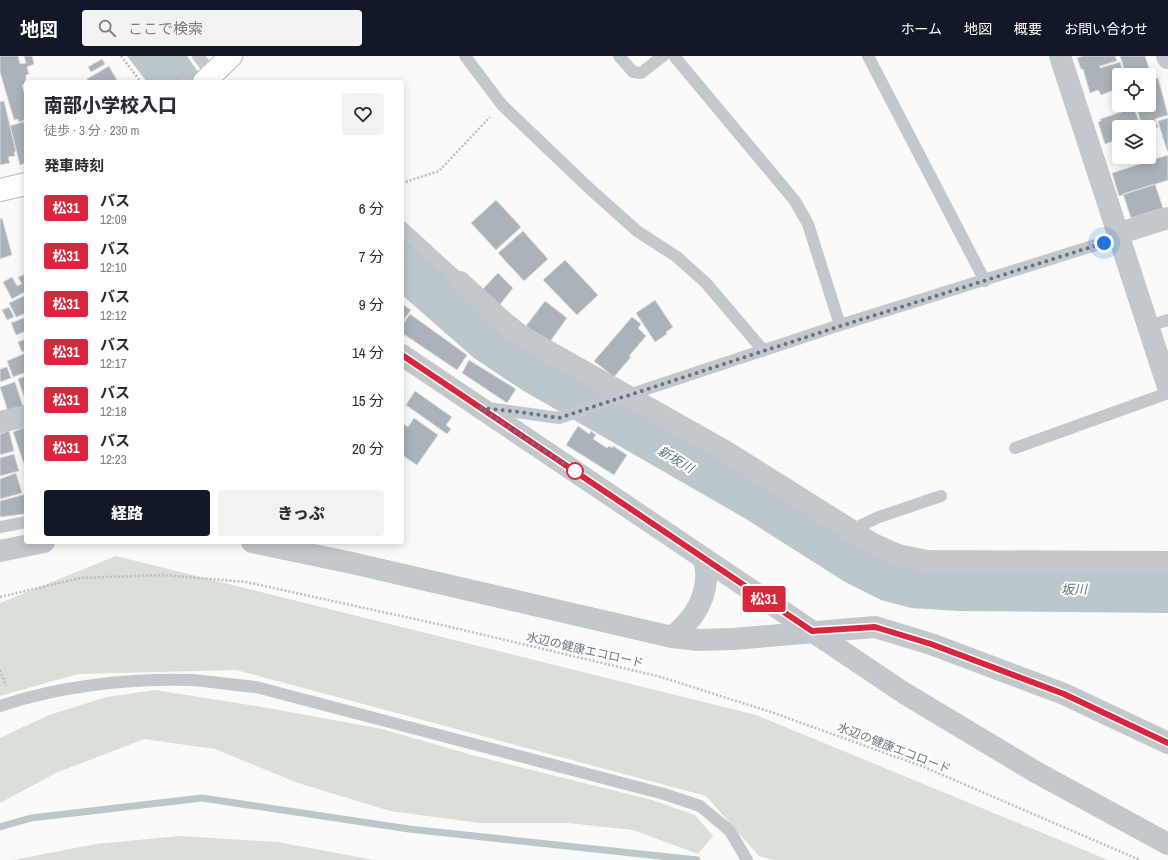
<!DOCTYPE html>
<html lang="ja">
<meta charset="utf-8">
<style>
:root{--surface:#fff;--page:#f2f2f3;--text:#2b2b33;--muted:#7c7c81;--accent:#111827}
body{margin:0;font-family:"Archivo Narrow","Noto Sans JP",sans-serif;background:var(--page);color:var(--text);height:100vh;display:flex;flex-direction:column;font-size:15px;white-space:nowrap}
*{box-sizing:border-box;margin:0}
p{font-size:13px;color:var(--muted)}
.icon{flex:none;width:22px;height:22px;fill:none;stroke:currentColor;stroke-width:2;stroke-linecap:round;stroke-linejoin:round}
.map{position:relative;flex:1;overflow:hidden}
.details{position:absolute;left:24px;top:24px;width:380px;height:464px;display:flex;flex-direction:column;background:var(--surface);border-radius:4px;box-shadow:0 2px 10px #0003}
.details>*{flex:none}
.badge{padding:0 8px;border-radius:3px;font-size:14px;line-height:26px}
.buttons{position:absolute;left:1112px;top:12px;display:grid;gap:8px}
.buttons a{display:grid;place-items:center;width:44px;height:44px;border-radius:4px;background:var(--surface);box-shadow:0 2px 10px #0003;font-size:20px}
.you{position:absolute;width:20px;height:20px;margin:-10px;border:3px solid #fff;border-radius:50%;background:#1a73e8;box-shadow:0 0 0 6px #1a73e833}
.map>.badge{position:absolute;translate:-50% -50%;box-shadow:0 0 0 2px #fff}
h2{padding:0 20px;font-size:15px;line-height:36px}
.round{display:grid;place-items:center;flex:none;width:42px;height:42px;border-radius:4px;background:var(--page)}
.headline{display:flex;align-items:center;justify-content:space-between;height:68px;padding:0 20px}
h1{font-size:19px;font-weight:800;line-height:30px}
.button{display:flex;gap:8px;margin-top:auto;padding:8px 20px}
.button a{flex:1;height:46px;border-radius:4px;background:var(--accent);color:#fff;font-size:16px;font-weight:800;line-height:46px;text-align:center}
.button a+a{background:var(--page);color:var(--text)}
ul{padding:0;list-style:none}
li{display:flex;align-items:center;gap:12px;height:48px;padding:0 20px}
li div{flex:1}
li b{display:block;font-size:15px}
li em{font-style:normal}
li .badge{min-width:44px;font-weight:700;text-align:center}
header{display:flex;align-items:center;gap:24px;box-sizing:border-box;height:56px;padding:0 20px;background:var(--accent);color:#fff}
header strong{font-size:19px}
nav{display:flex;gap:22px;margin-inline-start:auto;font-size:14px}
.search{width:280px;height:36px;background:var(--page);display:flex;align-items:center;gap:10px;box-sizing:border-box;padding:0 14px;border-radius:4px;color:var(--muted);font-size:15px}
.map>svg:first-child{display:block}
</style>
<header>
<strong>地図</strong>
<div class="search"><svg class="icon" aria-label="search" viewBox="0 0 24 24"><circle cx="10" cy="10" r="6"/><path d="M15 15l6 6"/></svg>ここで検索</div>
<nav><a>ホーム</a><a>地図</a><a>概要</a><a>お問い合わせ</a></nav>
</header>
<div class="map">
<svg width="1168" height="804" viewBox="0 0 1168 804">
<rect width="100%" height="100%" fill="#fafaf8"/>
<path fill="#dadfd7" d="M 116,500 L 756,659 L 1108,804 L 774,804 L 759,800 L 706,740 L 236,614 L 78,618 L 0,640 L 0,547 Z
M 155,634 L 268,652 L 382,673 L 472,699 L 652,744 L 695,759 L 713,780 L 698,798 L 633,774 L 568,767 L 480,767 L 390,755 L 298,727 L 215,693 L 144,683 L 56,717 L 0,747 L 0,682 L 49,659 L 107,641 Z
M 180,780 L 278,786 L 374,804 L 13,804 L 96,788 Z"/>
<path fill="#bbc7cb" d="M 127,0 L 187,0 L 198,16 L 208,26 L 147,26 Z
M 402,179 L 456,228 L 853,488 L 1168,515 L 1168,557 L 958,555 L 911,552 L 881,544 L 845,526 L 746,463 L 522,334 L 474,302 L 402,239 Z"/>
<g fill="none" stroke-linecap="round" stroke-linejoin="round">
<path stroke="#bbc7cb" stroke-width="7" d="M 0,771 L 31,762 L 202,742 L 409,773 L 697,804"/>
</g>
<path fill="#aab3b9" stroke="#dcdcda" d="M 0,0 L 18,0 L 20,8 L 26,7 L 24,0 L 32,0 L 34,8 L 27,11 L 29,18 L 26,19 L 26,28 L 22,29 L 26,43 L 26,64 L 19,66 L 18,63 L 14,64 L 0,16 Z
M 1083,0 L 1115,0 L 1117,5 L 1100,10 L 1100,12 L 1120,6 L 1124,19 L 1119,19 L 1119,32 L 1101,39 L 1098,34 L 1090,37 L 1083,13 L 1081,13 L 1077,2 Z
M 1120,0 L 1145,0 L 1152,21 L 1149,22 L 1149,19 L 1126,19 Z
M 102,3 L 105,8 L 91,16 L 88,11 Z
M 109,10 L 118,26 L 89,26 L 87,23 Z
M 1158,22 L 1168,59 L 1155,63 L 1158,71 L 1149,74 L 1149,71 L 1142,71 L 1136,49 L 1149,49 L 1149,24 Z
M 4,45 L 16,95 L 14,96 L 15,100 L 8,101 L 10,107 L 0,109 L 0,46 Z
M 1134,52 L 1141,71 L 1119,71 L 1119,83 L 1105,88 L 1098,66 L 1101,65 L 1100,63 Z
M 1168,62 L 1168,95 L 1167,95 L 1158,65 Z
M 26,65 L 26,107 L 20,109 L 10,70 Z
M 1168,99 L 1168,124 L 1119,140 L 1112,117 Z
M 1155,128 L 1163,152 L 1131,162 L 1123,138 Z
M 496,144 L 521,171 L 496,194 L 471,167 Z
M 2,162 L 12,199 L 0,203 L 0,163 Z
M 523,175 L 548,203 L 524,225 L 498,197 Z
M 565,204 L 598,239 L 577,259 L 543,224 Z
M 498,217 L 513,232 L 498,251 L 481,235 Z
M 26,218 L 26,235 L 12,243 L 3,226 L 12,221 L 17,230 L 22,228 L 18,221 Z
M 26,239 L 26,257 L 16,261 L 9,247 Z
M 655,244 L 673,271 L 666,276 L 667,278 L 655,286 L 636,257 Z
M 545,245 L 567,262 L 549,287 L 526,270 Z
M 402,248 L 411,254 L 402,266 Z
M 9,251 L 14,261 L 7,264 L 2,254 Z
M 410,258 L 467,299 L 457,314 L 402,277 L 402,269 Z
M 26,261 L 26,275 L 16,279 L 11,267 Z
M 632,261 L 641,268 L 638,272 L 646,280 L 629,300 L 631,301 L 614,321 L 594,305 Z
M 26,283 L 26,294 L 22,296 L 18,286 Z
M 26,297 L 26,316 L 13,321 L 7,305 Z
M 469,304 L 516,333 L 507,347 L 462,317 Z
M 7,311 L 11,322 L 0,326 L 0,313 Z
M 26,320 L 26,346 L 18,323 Z
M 15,326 L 24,354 L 9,359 L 0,331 Z
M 415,335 L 452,361 L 446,369 L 451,373 L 447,378 L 406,349 Z
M 414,362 L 438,379 L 417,409 L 402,399 L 402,367 L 408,371 Z
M 578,370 L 589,378 L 591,375 L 596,379 L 593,383 L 607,392 L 609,390 L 612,392 L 613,390 L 627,399 L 614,419 L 566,389 Z
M 26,371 L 26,414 L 13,376 Z
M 9,375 L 14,395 L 0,399 L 0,378 Z
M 14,398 L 19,415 L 0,420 L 0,402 Z
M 16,417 L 22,437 L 0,443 L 0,423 Z
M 26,438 L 26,460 L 24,458 L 0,461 L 0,445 Z"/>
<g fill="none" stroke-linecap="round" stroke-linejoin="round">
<defs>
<path id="primary" d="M 204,26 L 231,0
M 0,134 L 26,128"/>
</defs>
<use href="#primary" stroke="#b5babe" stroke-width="24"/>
<path stroke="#bbbfc2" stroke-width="2.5" stroke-dasharray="2 2" stroke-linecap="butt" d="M 121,0 L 141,26
M 173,26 L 183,17
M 402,127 L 439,115 L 490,61
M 0,541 L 80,522 L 163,519 L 246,526 L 442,569 L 661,621 L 771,656 L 924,711 L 1140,804
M 0,614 L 6,630"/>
<path stroke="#c3c8cc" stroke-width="12" d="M 198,0 L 212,18
M 465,0 L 502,49 L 590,133 L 637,175 L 677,201 L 706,227 L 763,294
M 619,0 L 633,16 L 641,17 L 663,0
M 674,0 L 795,145 L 808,168 L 840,269
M 868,0 L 985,225
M 402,171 L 460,224 L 460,226
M 1148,270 L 1168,264
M 488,352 L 559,362 L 840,269 L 1118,182
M 1015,392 L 1168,337
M 0,471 L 26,466
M 849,475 L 879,461 L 941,440
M 0,650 C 59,630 130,622 192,624 C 213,626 235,629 256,631 L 664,738 L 700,750 L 730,775 L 747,804"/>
<path stroke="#c3c8cc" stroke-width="22" d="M 1060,0 L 1168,331
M 1167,0 L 1168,2
M 1117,178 L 1168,162
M 460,226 L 499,262 L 521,280 L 725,395 L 873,488 L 898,499 L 927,505 L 1168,506
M 0,366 L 26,360"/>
<path stroke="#c3c8cc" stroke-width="22" d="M 402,299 L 904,637 L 1034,715 L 1168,788
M 252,486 L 352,507 L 672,581 L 699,584 L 733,583 L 875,571 L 931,588 L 1064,638 L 1168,687
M 0,495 L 44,486
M 672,581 C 690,566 704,549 706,524 C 707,517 705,509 704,502"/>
<use href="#primary" stroke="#fff" stroke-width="22"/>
</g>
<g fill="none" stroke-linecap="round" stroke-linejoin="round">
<defs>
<path id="line" d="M 402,299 L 812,575 L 875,571 L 931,588 L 1064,638 L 1168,687"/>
</defs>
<use href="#line" stroke="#fff" stroke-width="9"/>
<use href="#line" stroke="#d7263d" stroke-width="6"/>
<path stroke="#657683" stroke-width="4" stroke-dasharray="0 7.2" d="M 575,415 L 480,352 L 520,356 L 559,362 L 828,274 L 1104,187"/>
</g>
<circle fill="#fff" stroke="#d7263d" stroke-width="2" cx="575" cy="415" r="8"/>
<g text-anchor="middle" stroke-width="4" stroke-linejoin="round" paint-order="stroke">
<g font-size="12" fill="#657683" stroke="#fff">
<text transform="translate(585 594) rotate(13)" y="4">水辺の健康エコロード</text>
<text transform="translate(894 692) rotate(21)" y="4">水辺の健康エコロード</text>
</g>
<g font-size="13" font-style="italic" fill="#60757c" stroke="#fff">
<text transform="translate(676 403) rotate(31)" y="5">新坂川</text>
<text transform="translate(1074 533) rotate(-1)" y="5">坂川</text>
</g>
</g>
</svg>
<div class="buttons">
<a><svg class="icon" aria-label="locate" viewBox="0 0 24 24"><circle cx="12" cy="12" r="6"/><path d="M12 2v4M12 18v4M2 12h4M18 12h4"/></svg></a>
<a><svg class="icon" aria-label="layers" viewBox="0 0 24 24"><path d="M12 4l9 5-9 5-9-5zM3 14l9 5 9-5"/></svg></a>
</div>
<div class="you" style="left:1104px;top:187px"></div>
<b class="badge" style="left:764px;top:543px;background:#d7263d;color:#fff">松31</b>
<section class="details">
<div class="headline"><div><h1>南部小学校入口</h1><p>徒歩 · 3 分 · 230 m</p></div><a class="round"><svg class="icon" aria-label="heart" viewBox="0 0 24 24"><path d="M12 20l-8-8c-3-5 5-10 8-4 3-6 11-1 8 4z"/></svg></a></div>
<h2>発車時刻</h2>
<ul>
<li><span class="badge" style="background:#d7263d;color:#fff">松31</span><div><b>バス</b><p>12:09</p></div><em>6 分</em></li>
<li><span class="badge" style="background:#d7263d;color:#fff">松31</span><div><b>バス</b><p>12:10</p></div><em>7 分</em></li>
<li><span class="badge" style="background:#d7263d;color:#fff">松31</span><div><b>バス</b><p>12:12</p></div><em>9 分</em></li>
<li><span class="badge" style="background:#d7263d;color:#fff">松31</span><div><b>バス</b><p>12:17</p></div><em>14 分</em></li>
<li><span class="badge" style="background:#d7263d;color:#fff">松31</span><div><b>バス</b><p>12:18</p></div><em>15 分</em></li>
<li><span class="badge" style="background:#d7263d;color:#fff">松31</span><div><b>バス</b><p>12:23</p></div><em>20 分</em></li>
</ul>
<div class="button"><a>経路</a><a>きっぷ</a></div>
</section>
</div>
